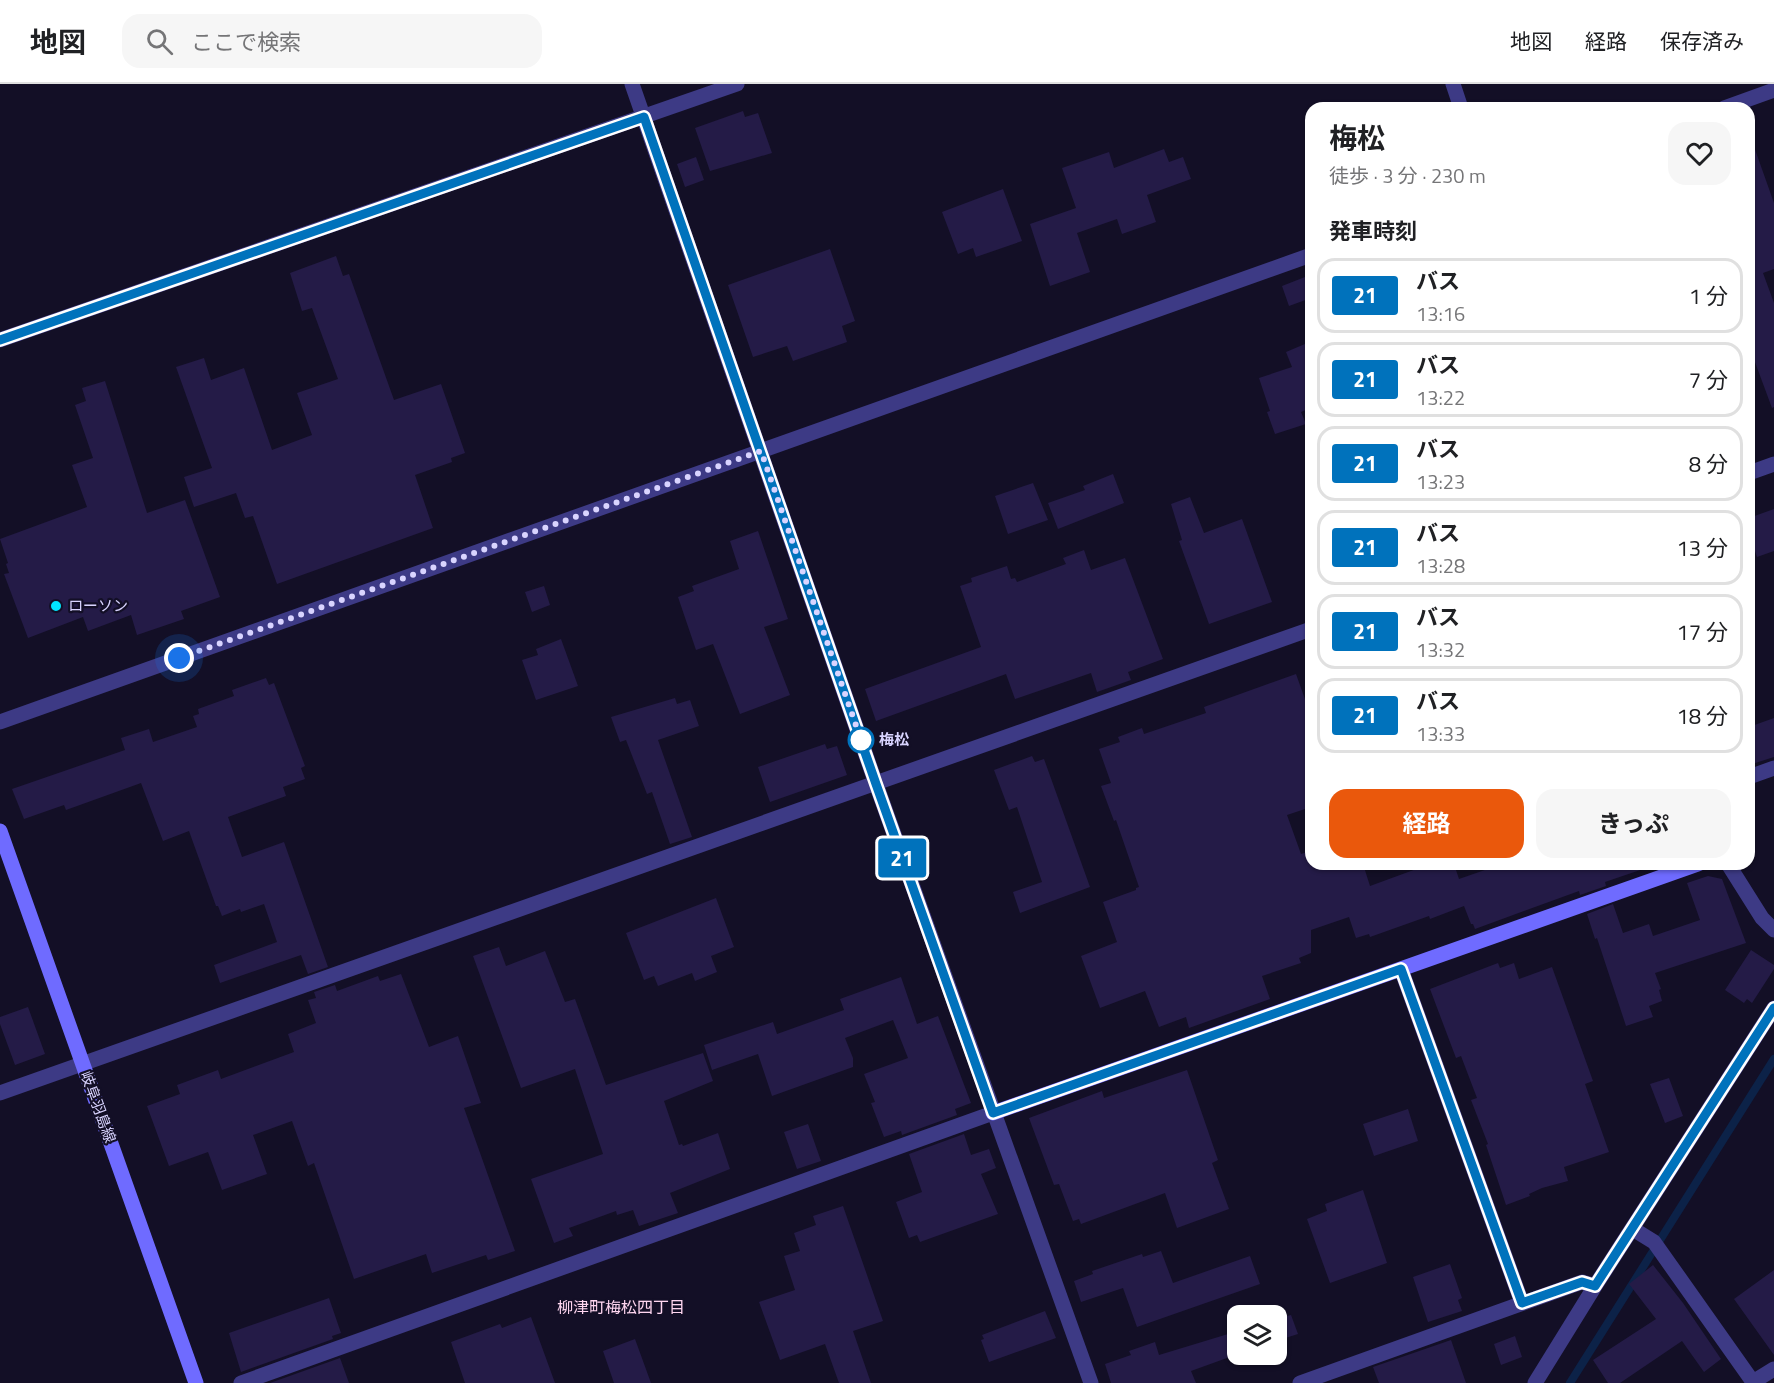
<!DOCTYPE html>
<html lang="ja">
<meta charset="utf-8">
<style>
:root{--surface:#fff;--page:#f6f6f6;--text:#202124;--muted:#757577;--line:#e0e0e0;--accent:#ea580c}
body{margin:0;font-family:"Titillium Web","Noto Sans JP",sans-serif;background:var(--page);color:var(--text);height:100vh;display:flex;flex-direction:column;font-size:22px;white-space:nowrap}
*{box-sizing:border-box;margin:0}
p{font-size:20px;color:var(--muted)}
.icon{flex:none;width:33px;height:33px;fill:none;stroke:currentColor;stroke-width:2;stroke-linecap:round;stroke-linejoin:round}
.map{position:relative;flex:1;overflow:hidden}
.side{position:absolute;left:1305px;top:18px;width:450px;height:768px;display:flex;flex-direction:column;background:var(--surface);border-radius:18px;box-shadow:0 2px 4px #0004}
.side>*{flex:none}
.badge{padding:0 12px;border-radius:4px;font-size:21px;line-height:39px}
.fabs{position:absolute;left:1227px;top:1221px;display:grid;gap:12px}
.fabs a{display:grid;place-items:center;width:60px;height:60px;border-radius:12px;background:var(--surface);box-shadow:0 2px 4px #0004;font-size:30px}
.you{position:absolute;width:30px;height:30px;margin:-15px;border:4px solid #fff;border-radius:50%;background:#1a73e8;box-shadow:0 0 0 9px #1a73e833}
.map>.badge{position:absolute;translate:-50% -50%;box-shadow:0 0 0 3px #fff}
h2{padding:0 24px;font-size:22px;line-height:54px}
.round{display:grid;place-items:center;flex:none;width:63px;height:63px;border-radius:18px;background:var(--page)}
.overview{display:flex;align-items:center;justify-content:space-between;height:102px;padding:0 24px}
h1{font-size:28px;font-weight:700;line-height:45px}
.cta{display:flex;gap:12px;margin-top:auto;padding:12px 24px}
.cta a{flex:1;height:69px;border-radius:18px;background:var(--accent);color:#fff;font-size:24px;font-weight:700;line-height:69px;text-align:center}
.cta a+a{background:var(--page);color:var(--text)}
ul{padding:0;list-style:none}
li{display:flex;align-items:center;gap:18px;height:75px;margin:0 12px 9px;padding:0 12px;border:3px solid var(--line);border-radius:18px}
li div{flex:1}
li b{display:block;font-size:22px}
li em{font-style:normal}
li .badge{min-width:66px;font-weight:700;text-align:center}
header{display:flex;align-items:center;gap:36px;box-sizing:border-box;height:84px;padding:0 30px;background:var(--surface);border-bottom:2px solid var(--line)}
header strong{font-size:28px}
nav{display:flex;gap:33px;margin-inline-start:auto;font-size:21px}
.search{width:420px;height:54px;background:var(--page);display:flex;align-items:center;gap:15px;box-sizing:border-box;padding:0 21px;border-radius:18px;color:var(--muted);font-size:22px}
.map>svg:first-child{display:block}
</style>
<header>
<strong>地図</strong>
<div class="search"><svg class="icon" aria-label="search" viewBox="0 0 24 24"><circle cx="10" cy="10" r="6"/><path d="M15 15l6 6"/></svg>ここで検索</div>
<nav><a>地図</a><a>経路</a><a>保存済み</a></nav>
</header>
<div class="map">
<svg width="1774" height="1299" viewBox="0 0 1774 1299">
<rect width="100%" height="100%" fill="#130f26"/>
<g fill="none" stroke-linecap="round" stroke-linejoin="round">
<path stroke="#0c2248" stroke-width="8" d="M 1570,1299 L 1774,975"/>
</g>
<path fill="#241b47" d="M 743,27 L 745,33 L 758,29 L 772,69 L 710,87 L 695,44 Z
M 1749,57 L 1752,57 L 1774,119 L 1774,185 L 1763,189 L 1774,219 L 1774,323 L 1772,324 L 1749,262 Z
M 1164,65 L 1169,78 L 1183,73 L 1191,95 L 1147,111 L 1156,138 L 1122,150 L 1117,135 L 1077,149 L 1090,188 L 1050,202 L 1030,140 L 1076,124 L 1062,84 L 1109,68 L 1114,84 Z
M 696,73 L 704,96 L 685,103 L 677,80 Z
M 1003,105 L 1022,157 L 976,173 L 973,164 L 958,170 L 942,128 Z
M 830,165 L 855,237 L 842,242 L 847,258 L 793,277 L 787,262 L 753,273 L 728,201 Z
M 336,172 L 343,192 L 349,190 L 394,316 L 441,300 L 465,369 L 451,374 L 452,378 L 415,391 L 433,444 L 277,500 L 253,432 L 245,434 L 236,409 L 194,423 L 184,393 L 212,384 L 176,283 L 204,274 L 211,296 L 244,284 L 272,366 L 312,351 L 297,309 L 338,295 L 312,224 L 302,227 L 290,189 Z
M 1305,193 L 1311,214 L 1289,222 L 1282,202 Z
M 1305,260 L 1311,276 L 1311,328 L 1309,328 L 1308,325 L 1301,328 L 1306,340 L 1275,350 L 1267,328 L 1270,327 L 1259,294 L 1292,283 L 1286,268 Z
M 105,297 L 147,429 L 185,416 L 220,513 L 181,527 L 184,535 L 137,551 L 131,531 L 88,547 L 83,533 L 28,554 L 4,490 L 9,489 L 6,480 L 8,479 L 0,455 L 87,423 L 72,381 L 93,374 L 75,321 L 86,317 L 82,304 Z
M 1113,390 L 1124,419 L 1058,445 L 1048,419 L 1085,406 L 1083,402 Z
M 1033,399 L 1048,436 L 1008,450 L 995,412 Z
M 1190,413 L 1204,449 L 1242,435 L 1272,518 L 1209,540 L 1179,457 L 1182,456 L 1171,420 Z
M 1774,425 L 1774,467 L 1757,473 L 1749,450 L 1749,434 Z
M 758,447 L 788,535 L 764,543 L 790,611 L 740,630 L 713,560 L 696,566 L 678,513 L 694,507 L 692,502 L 739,485 L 730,457 Z
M 1084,466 L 1091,486 L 1125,474 L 1163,575 L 1128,588 L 1131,596 L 1097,608 L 1091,589 L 1015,615 L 1006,590 L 876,637 L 865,605 L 981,563 L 960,502 L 972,498 L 971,494 L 1007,482 L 1011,495 L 1015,494 L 1017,498 L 1066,480 L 1063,474 Z
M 544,502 L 550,521 L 532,528 L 525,508 Z
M 561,555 L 578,602 L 536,616 L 522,576 L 538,571 L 536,565 Z
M 1296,590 L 1311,632 L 1311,723 L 1287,731 L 1301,770 L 1311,767 L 1311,780 L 1363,780 L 1370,802 L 1430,780 L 1454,780 L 1459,795 L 1502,780 L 1648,780 L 1649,783 L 1605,798 L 1606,802 L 1580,811 L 1579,807 L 1475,845 L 1473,840 L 1471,840 L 1464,822 L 1430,835 L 1429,832 L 1370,853 L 1369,850 L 1356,854 L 1349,833 L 1311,846 L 1311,869 L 1299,874 L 1301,879 L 1262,892 L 1270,915 L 1189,944 L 1186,933 L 1159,943 L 1145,907 L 1100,924 L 1081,872 L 1117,858 L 1103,818 L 1136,806 L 1136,804 L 1139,803 L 1116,736 L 1114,737 L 1101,702 L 1111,699 L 1099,665 L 1120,658 L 1118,653 L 1142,644 L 1144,650 L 1206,629 L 1204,623 Z
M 266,594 L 269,601 L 274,599 L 305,682 L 301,684 L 305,695 L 283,703 L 286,712 L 228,733 L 242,773 L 284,758 L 328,883 L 308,890 L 301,871 L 220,899 L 214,881 L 277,858 L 264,820 L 241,828 L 240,825 L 222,832 L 218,822 L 216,822 L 189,747 L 163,757 L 141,699 L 66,726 L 64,721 L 24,735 L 12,705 L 125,666 L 121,654 L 149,645 L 153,658 L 197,643 L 193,632 L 199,630 L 198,625 L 234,612 L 232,606 Z
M 675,614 L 677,620 L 690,616 L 699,642 L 658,656 L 692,753 L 670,760 L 652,708 L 647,710 L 626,656 L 620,658 L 611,633 Z
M 1774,634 L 1774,673 L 1749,681 L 1749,643 Z
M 825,660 L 827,665 L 837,662 L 847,691 L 770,718 L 758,683 Z
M 1032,672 L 1035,678 L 1044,675 L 1090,803 L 1020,829 L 1013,808 L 1042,798 L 1017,723 L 1009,726 L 994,686 Z
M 1708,792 L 1722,795 L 1746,859 L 1655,889 L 1661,905 L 1659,906 L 1662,917 L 1649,922 L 1653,933 L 1626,942 L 1597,854 L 1595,855 L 1587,830 L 1613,820 L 1623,849 L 1649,840 L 1653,852 L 1700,836 L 1687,799 Z
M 716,814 L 734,863 L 711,872 L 717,888 L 695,897 L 692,889 L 658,902 L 654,892 L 644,896 L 626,849 Z
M 499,863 L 506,882 L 545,867 L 565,918 L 575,915 L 606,1001 L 703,969 L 713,997 L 664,1017 L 679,1061 L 682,1060 L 683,1062 L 718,1049 L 730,1085 L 670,1109 L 678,1129 L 639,1142 L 633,1126 L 617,1131 L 616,1127 L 569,1144 L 573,1152 L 554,1159 L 531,1095 L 603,1070 L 575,985 L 521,1004 L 473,872 Z
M 1751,866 L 1774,881 L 1774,885 L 1752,919 L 1747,915 L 1744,919 L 1725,906 Z
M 1498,879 L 1500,884 L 1514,879 L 1519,895 L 1552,883 L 1593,997 L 1585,1000 L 1609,1068 L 1564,1083 L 1568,1097 L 1542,1104 L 1529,1110 L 1530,1112 L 1506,1121 L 1486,1061 L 1488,1060 L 1471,1016 L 1477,1014 L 1461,972 L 1456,974 L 1430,905 Z
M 401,890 L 429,963 L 458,952 L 481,1019 L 464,1024 L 515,1167 L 488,1176 L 486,1171 L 432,1189 L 426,1170 L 354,1195 L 314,1079 L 308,1082 L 292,1037 L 253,1051 L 267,1090 L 222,1106 L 208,1068 L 169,1082 L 147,1022 L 180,1010 L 177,1001 L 218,986 L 221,995 L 294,968 L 288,950 L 316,939 L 308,916 L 316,914 L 314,908 L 335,901 L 337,907 L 378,892 L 380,897 Z
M 901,893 L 917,940 L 938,932 L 971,1019 L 955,1025 L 957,1031 L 902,1051 L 901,1047 L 884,1053 L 871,1019 L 875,1018 L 864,990 L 908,974 L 893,936 L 845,954 L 853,974 L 853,983 L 772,1012 L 758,970 L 712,986 L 704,961 L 773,938 L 777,950 L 844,926 L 840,915 Z
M 28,923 L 45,970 L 15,981 L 0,940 L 0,933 Z
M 1187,986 L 1218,1076 L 1212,1079 L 1229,1125 L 1177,1144 L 1165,1109 L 1081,1140 L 1079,1135 L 1073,1137 L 1059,1100 L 1054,1101 L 1029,1034 L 1102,1007 L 1104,1014 Z
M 1669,994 L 1683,1032 L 1665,1039 L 1650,1000 Z
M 1408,1025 L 1418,1057 L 1374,1072 L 1363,1040 Z
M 808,1040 L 821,1077 L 797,1085 L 784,1048 Z
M 964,1050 L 971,1071 L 989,1065 L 996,1084 L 981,1090 L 998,1130 L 920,1158 L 917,1151 L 909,1154 L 896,1118 L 922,1108 L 909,1070 Z
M 1363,1106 L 1387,1179 L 1330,1199 L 1307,1135 L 1327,1127 L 1325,1120 Z
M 843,1122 L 883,1237 L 853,1247 L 871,1299 L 839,1299 L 825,1260 L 780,1276 L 759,1218 L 795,1206 L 784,1172 L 800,1167 L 794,1149 L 816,1141 L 813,1132 Z
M 1161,1167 L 1173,1199 L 1250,1172 L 1260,1200 L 1137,1243 L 1123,1204 L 1081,1218 L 1074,1197 L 1093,1190 L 1092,1187 L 1142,1170 L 1143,1173 Z
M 1450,1180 L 1462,1214 L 1458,1216 L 1462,1227 L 1428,1238 L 1413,1193 Z
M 1653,1181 L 1683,1219 L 1721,1275 L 1704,1288 L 1682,1257 L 1620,1299 L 1608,1299 L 1593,1276 L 1656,1235 L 1629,1200 Z
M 1774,1186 L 1774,1271 L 1734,1215 Z
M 329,1214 L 341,1249 L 332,1252 L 333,1255 L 241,1288 L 229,1249 Z
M 1045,1227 L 1056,1254 L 989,1278 L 981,1256 L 984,1255 L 982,1251 Z
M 1291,1231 L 1298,1250 L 1276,1257 L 1276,1235 Z
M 531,1233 L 555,1299 L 465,1299 L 451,1258 L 500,1240 L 502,1244 Z
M 1238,1247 L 1238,1270 L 1191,1287 L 1196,1299 L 1111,1299 L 1105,1280 L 1131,1271 L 1129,1267 L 1155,1258 L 1159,1271 Z
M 1515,1252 L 1522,1273 L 1501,1281 L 1494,1260 Z
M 635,1255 L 651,1299 L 614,1299 L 603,1267 Z
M 1451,1256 L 1466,1299 L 1379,1299 L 1373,1283 Z
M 340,1274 L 349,1299 L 270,1299 Z"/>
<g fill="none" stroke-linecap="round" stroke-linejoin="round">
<path stroke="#3d3a85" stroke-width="15" d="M 632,0 L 876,700 L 1091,1299
M 1453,0 L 1461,24
M 1724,24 L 1774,6
M 0,256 L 737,0
M 1749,389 L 1774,380
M 0,638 L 1311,171
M 1749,693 L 1774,684
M 1728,780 L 1762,834 L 1774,846
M 1401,885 L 1522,1219
M 0,1009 L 1311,545
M 1633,1145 L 1654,1158 L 1753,1298 L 1774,1285
M 241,1299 L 993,1029
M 1300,1299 L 1582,1198 L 1595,1202
M 1535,1299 L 1595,1202 L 1774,924"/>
<path stroke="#6f6bff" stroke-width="15" d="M 0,747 L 196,1299
M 993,1029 L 1698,780"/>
</g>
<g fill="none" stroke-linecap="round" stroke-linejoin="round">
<defs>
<path id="line" d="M 0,256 L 644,33 L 876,700 L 993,1029 L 1401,885 L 1522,1219 L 1582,1198 L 1595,1202 L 1774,924"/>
</defs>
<use href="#line" stroke="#fff" stroke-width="14"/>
<use href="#line" stroke="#0072bc" stroke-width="9"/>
<path stroke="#d9d4ff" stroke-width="6" stroke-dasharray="0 10.8" d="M 179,574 L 761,367 L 861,656"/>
</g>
<circle fill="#00e5ff" stroke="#130f26" stroke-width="2" cx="56" cy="522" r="6"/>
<circle fill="#fff" stroke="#0072bc" stroke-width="3" cx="861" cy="656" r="12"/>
<g text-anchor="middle" stroke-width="4.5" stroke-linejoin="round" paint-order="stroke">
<g font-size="15" fill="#d9d4ff" stroke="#130f26" text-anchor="start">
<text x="68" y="527">ローソン</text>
</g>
<g font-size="15" font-weight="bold" fill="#d9d4ff" stroke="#130f26" text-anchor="start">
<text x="879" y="661">梅松</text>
</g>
<g font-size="15" fill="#d9d4ff" stroke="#130f26">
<text transform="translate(98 1023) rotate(70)" y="5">岐阜羽島線</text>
</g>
<g font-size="16" fill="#ffd6f0" stroke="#130f26">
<text x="621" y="1229">柳津町梅松四丁目</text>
</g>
</g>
</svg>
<div class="fabs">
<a><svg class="icon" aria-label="layers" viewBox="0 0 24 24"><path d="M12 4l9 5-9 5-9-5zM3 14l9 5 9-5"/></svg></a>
</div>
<div class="you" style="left:179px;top:574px"></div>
<b class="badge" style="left:902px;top:774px;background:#0072bc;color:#fff">21</b>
<section class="side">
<div class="overview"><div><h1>梅松</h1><p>徒歩 · 3 分 · 230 m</p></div><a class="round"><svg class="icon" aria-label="heart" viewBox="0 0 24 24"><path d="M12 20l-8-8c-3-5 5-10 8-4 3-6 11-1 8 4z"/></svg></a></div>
<h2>発車時刻</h2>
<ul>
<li><span class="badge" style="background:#0072bc;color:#fff">21</span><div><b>バス</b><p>13:16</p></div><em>1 分</em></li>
<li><span class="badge" style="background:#0072bc;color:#fff">21</span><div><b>バス</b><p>13:22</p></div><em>7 分</em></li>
<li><span class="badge" style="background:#0072bc;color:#fff">21</span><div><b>バス</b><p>13:23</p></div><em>8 分</em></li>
<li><span class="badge" style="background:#0072bc;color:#fff">21</span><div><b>バス</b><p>13:28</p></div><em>13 分</em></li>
<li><span class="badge" style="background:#0072bc;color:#fff">21</span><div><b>バス</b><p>13:32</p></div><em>17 分</em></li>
<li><span class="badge" style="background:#0072bc;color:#fff">21</span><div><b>バス</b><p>13:33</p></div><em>18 分</em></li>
</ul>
<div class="cta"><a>経路</a><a>きっぷ</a></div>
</section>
</div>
